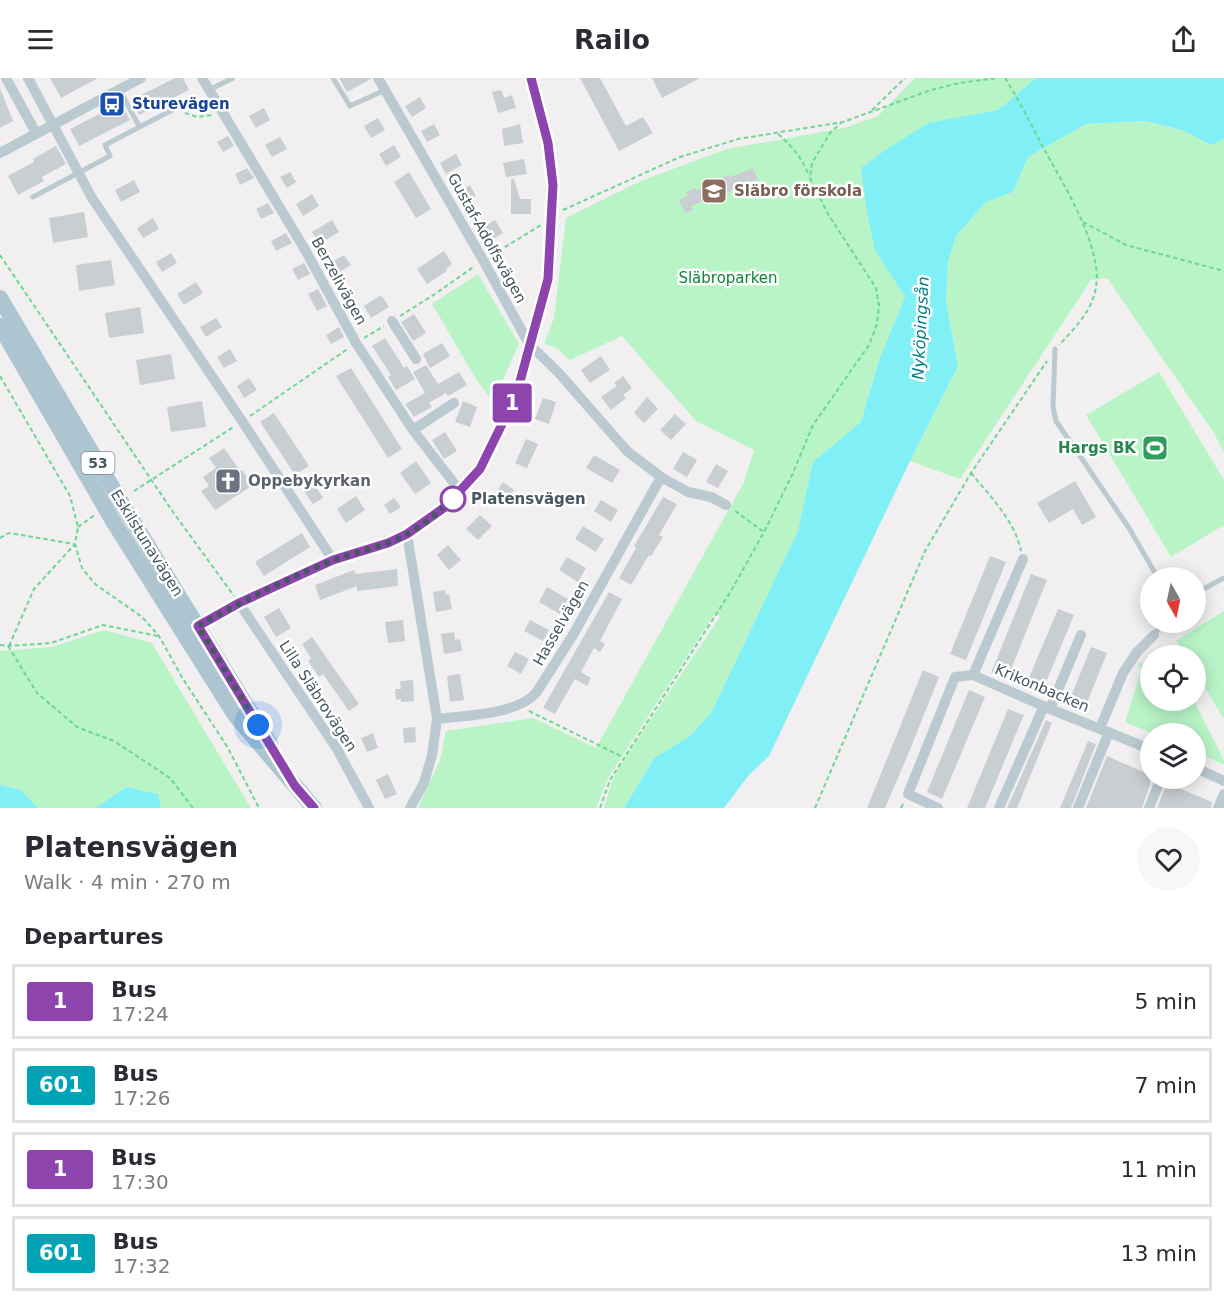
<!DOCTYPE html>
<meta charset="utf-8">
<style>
:root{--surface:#fff;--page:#f7f7f7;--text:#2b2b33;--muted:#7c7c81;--line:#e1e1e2}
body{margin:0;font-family:"DejaVu Sans",sans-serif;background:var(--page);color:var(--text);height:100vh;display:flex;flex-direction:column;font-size:22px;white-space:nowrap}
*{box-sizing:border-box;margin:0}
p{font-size:20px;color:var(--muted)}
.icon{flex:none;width:33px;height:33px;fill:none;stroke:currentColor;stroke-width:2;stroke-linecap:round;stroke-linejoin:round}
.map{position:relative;height:730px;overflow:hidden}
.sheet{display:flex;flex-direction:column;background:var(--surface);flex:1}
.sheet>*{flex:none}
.badge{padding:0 12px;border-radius:4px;font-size:21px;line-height:39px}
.needle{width:39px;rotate:171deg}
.fabs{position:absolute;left:1140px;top:489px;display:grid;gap:12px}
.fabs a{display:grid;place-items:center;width:66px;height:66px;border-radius:50%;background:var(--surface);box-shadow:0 3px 15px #0003;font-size:30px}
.you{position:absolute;width:30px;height:30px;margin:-15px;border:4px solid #fff;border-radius:50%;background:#1a73e8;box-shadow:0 0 0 9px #1a73e833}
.map>.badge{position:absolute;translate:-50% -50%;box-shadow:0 0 0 3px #fff}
h2{padding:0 24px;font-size:22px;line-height:54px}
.round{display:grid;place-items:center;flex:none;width:63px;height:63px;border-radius:32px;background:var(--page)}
.overview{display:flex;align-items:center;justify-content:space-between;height:102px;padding:0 24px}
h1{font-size:28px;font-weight:600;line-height:45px}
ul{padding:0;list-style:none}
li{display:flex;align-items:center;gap:18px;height:75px;margin:0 12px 9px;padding:0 12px;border:3px solid var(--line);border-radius:0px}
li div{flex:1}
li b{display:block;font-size:22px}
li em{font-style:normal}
li .badge{min-width:66px;font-weight:700;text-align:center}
header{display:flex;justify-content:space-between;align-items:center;height:78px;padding:0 24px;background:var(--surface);font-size:27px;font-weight:600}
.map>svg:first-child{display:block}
</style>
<header><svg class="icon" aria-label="menu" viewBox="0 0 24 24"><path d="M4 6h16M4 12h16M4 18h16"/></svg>Railo<svg class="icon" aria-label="share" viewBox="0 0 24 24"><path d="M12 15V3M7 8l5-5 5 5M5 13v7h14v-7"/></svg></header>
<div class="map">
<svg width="1224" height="730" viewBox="0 0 1224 730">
<rect width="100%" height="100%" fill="#f2eff0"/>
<path fill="#b9f4c7" d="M 915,0 L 1036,0 L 998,32 L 928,46 L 862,90 L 867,136 L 875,172 L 905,219 L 879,282 L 861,344 L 798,453 L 711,635 L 690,658 L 654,680 L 624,730 L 604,730 L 612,703 L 624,681 L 720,539 L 715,535 L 608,700 L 596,730 L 418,730 L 440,682 L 446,653 L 533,640 L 596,670 L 744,404 L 754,372 L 696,343 L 622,258 L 570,282 L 557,270 L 544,266 L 554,240 L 566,140 L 643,102 L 727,71 L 844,50 L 878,38 Z
M 1145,43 L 1182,52 L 1211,67 L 1224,61 L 1224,375 L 1214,355 L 1107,200 L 1091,202 L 960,401 L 910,383 L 958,288 L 946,224 L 948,184 L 956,158 L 986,124 L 1013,114 L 1028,79 L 1086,46 Z
M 478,196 L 519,266 L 493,324 L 478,304 L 432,226 Z
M 1159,294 L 1224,402 L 1224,447 L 1171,479 L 1086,337 Z
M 1224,533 L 1224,641 L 1196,595 L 1196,578 L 1185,577 L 1176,563 Z
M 104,552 L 152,565 L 251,730 L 161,730 L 158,716 L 127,709 L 95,730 L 38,730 L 21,712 L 0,707 L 0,573 L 52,569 Z
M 1150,584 L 1150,622 L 1194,623 L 1224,682 L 1224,687 L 1196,674 L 1196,656 L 1152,655 L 1125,644 L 1141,592 L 1138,586 Z"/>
<path fill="#81f0f6" d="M 1036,0 L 1224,0 L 1224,61 L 1211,67 L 1182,52 L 1145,43 L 1086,46 L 1028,79 L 1013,114 L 986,124 L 956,158 L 948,184 L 946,224 L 958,288 L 910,383 L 769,678 L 749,697 L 724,730 L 624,730 L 654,680 L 690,658 L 711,635 L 798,453 L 813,384 L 861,344 L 879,282 L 905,219 L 875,172 L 867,136 L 861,90 L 884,73 L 928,45 L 998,32 Z
M 0,707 L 21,712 L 38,730 L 0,730 Z
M 127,709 L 158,716 L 161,730 L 95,730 Z"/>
<path fill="#c9ced3" d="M 50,0 L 98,0 L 61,20 Z
M 175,0 L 183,0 L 189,12 L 139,37 L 131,22 Z
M 339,0 L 371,0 L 371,1 L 347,14 Z
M 580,0 L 600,0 L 626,48 L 643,39 L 653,55 L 619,73 Z
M 652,0 L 700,0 L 662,20 Z
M 0,10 L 13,43 L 0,50 Z
M 501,12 L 504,20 L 512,17 L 516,30 L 498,35 L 492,14 Z
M 420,19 L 426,30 L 412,39 L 405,28 Z
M 119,26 L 122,27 L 130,42 L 79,68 L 70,51 Z
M 264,30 L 270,42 L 256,50 L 249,38 Z
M 378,40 L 385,52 L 371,60 L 364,48 Z
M 434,46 L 440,57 L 427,64 L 421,53 Z
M 520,46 L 523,65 L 504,68 L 502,51 Z
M 228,58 L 234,68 L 223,74 L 217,64 Z
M 280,59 L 287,71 L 272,79 L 265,67 Z
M 394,67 L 401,79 L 386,88 L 379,76 Z
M 56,68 L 66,86 L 42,99 L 44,103 L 18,117 L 8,98 L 34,84 L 33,81 Z
M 456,76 L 462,87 L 446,96 L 440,85 Z
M 524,81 L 527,96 L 506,99 L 503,85 Z
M 247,90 L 254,100 L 240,107 L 235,96 Z
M 753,90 L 758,102 L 691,128 L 693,132 L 685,135 L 679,122 L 688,118 L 686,114 L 696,110 L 697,112 L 722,102 L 721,100 L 730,97 L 731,99 Z
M 290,94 L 296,104 L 287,110 L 280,99 Z
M 409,94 L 431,131 L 416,140 L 394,104 Z
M 511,101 L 514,101 L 520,121 L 531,121 L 531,136 L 511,136 Z
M 134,102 L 140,114 L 121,124 L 115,112 Z
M 470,107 L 476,118 L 463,126 L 457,115 Z
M 312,116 L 319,128 L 303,138 L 296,126 Z
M 268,125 L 274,135 L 261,141 L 256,131 Z
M 84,134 L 88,159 L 53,165 L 49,140 Z
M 153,140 L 159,151 L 143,160 L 137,150 Z
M 332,142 L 339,154 L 319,166 L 312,154 Z
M 495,142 L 503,155 L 487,164 L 480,151 Z
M 286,155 L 292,165 L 276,173 L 271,163 Z
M 444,173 L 452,186 L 446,191 L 447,193 L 427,206 L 417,191 Z
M 171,175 L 177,185 L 162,194 L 156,184 Z
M 344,177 L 351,187 L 336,196 L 330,185 Z
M 111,182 L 115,207 L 79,213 L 76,187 Z
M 304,185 L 310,196 L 298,202 L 292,191 Z
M 196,204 L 203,215 L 184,227 L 177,216 Z
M 318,211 L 327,228 L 317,233 L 308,216 Z
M 381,217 L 389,229 L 371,240 L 364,228 Z
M 140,229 L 144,255 L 109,260 L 105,235 Z
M 414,236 L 426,255 L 413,263 L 401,244 Z
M 216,240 L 222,249 L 206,259 L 200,249 Z
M 339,249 L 344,259 L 331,266 L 326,257 Z
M 385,260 L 404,290 L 407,288 L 415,301 L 396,312 L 388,299 L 391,297 L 372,268 Z
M 442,265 L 450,278 L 430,290 L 423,276 Z
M 230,271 L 237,283 L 224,290 L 217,279 Z
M 171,276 L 175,301 L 140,307 L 136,282 Z
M 601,278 L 610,292 L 590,305 L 581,292 Z
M 426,287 L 438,306 L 459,294 L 467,307 L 448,318 L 446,315 L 429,325 L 432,329 L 414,339 L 405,326 L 425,315 L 413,294 Z
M 351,290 L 402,371 L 388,380 L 336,298 Z
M 623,298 L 632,310 L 623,317 L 626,320 L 611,332 L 601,319 L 617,308 L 614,305 Z
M 249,300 L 257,312 L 244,320 L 237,308 Z
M 647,319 L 658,331 L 644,345 L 634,335 Z
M 543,320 L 556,324 L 549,346 L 535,341 Z
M 202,323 L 206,349 L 171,354 L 167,329 Z
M 463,323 L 477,329 L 470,349 L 455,344 Z
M 274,335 L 309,388 L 295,397 L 260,344 Z
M 675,336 L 686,346 L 671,362 L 660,352 Z
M 445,354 L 457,373 L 444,381 L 432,362 Z
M 526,361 L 538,366 L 527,390 L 515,385 Z
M 224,370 L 240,393 L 242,392 L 253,407 L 215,432 L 201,413 L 209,408 L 203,399 L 216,390 L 209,380 Z
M 683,374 L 697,382 L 687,399 L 673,391 Z
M 594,377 L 620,392 L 612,405 L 586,390 Z
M 416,383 L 431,405 L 415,416 L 400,395 Z
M 716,386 L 728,393 L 718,410 L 706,404 Z
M 1075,403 L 1096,439 L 1082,447 L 1073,431 L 1049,445 L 1037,425 Z
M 503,404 L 514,412 L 504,426 L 493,419 Z
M 313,405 L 323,420 L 313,426 L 303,412 Z
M 356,418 L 365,432 L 346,445 L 337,431 Z
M 663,419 L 677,426 L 659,457 L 663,459 L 651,478 L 649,477 L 631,507 L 619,500 L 636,470 L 634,468 Z
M 394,420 L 401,429 L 390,436 L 384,427 Z
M 601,422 L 618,432 L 611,444 L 594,433 Z
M 480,437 L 492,448 L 478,462 L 466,451 Z
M 583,448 L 604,461 L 596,474 L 575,461 Z
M 302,455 L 310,469 L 264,498 L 255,484 Z
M 448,467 L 461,482 L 449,492 L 437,477 Z
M 990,478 L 1006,484 L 966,582 L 950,576 Z
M 567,479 L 586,490 L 578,504 L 559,492 Z
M 397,491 L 398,508 L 357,513 L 357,508 L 320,522 L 315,507 L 354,492 L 356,496 Z
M 1031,496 L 1047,502 L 1007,601 L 991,595 Z
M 547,509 L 568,521 L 560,536 L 539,524 Z
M 445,512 L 446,517 L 449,516 L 452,531 L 436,534 L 433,514 Z
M 609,514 L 622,521 L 600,563 L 605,566 L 600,574 L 594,570 L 581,594 L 591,600 L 587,608 L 575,601 L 555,636 L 543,630 Z
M 279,530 L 291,550 L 276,559 L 264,539 Z
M 1058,531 L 1074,537 L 1041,616 L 1025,609 Z
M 403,542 L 405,563 L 388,565 L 385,544 Z
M 530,542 L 549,552 L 543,563 L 524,553 Z
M 454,554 L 455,562 L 460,561 L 462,573 L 444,576 L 441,556 Z
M 312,559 L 359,626 L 349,633 L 323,596 L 319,599 L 308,583 L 311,580 L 302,566 Z
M 1091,569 L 1107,575 L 1084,632 L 1068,626 Z
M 515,574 L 529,581 L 521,596 L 507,588 Z
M 923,592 L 939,599 L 907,679 L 885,730 L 867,730 Z
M 460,596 L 464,622 L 450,624 L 447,598 Z
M 413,602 L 414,623 L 401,624 L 401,621 L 396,622 L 395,611 L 401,611 L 400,603 Z
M 969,612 L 985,619 L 942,721 L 927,714 Z
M 1008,631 L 1024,637 L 1017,653 L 985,730 L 967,730 Z
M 1046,642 L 1052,645 L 1017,730 L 1007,730 Z
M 415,649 L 416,664 L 404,665 L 403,650 Z
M 373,655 L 378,670 L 367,674 L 361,660 Z
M 1088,663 L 1096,666 L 1071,730 L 1060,730 Z
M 1107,678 L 1150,697 L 1150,706 L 1142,730 L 1086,730 Z
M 388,696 L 397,716 L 385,721 L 376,702 Z
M 1167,705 L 1212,724 L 1211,730 L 1157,730 Z"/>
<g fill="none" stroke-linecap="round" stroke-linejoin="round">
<path stroke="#6dd792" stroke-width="2" stroke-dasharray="4.5 3" stroke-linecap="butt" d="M 1005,0 C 1019,22 1031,46 1043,69 C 1062,104 1103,169 1096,209 C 1092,233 1075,250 1059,267
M 872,32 L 905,0
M 185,35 L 197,39 L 212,37
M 778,56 C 793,69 802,80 809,98
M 563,132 L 680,79 L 738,61 L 843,44 L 931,12 L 959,5 L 998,0
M 1083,144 L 1126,167 L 1224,193
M 0,177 L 173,434 L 234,518
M 492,177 L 541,147
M 400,238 L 435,216 L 475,188
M 364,260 L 384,248
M 0,298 L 70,418 L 78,449 L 75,466 L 82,490 L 95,506 L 142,539 L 159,558 L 183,601 L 228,670 L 259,730
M 250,338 L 349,270
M 971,395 C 990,418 1015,443 1021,473
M 134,413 L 235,348
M 735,433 L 764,454
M 78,449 L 96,436
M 0,460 L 9,455 L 75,466
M 0,567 L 8,568 L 51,565 L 103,547 L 158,558
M 8,568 L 37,615 L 77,649 L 114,663 L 170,700 L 193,730
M 9,568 L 34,511 L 75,466
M 529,633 L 623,679
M 600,730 L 610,702 L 731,513 L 764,454 L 792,397 L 813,347 L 869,267 L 877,246 L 879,227 L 876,210 L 828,136 L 810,100 L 812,85 L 830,55 L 841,45
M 815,730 L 925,473 L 971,395 L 1047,283
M 901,730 L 904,724"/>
<path stroke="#bbcad0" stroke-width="5" d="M 333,0 L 350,28 L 385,12
M 119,11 L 139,48
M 209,12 L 233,0
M 33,119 L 110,78 L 105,67 L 180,28
M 1055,271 L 1053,329 L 1056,343 L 1129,450 L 1158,500
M 1196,515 L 1224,500
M 1154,557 L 1163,544"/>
<path stroke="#bbcad0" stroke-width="10" d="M 6,0 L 36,55
M 28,0 L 92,120 L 242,343 L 333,482
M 202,0 L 304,170 L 356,265 L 413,352 L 460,413
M 378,0 L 483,182 L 529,266 L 558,294 L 627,373 L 661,399 L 688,414 L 711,419 L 726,427
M 0,75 L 141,0
M 392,243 L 416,281
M 413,352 L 454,325
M 407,456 L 437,641 L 432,677 L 424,705 L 410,730
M 239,525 L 337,671 L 369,730
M 192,551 L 239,525 L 333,482 L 407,456 L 445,429 L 480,391 L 507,336 L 519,307 L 529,266 L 541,231 L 548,201 L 553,107 L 548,65 L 531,0
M 973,597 L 1023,481
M 1050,631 L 1081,557
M 437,641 C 467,637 516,637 536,615 L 573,557 L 661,399
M 1100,650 L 1123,595 L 1137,574 L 1154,557
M 1196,690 L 1224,703
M 938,730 L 908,716 L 955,599 L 973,597 L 1050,631 L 1150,671
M 999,730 L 1044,628
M 1078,730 L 1109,654
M 1149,730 L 1161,700
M 1218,730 L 1224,716"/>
<path stroke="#acc5d1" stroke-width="16" d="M 0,220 L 127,434 L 270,666
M 0,248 L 113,443 L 235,637 L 314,730"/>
</g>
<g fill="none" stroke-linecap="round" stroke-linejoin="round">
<defs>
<path id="line" d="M 314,730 L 295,708 L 198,548 L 239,525 L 333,482 L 388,465 L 407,456 L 445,429 L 480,391 L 507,336 L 519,307 L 548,201 L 553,107 L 548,65 L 531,0"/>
</defs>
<use href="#line" stroke="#fff" stroke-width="14"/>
<use href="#line" stroke="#8e44ad" stroke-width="9"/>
<path stroke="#45575f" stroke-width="6" stroke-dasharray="0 10.8" d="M 258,647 L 198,548 C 241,524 287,500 334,482 C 358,473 385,469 407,456 C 428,445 445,429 460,412 L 453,421"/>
</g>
<defs>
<symbol id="bus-square" viewBox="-11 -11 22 22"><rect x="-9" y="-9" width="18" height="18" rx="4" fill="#1a4fb4" stroke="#fff"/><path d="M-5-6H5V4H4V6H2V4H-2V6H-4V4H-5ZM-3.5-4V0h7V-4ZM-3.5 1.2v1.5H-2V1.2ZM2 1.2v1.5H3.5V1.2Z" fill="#fff"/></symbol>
<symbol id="school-square" viewBox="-11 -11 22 22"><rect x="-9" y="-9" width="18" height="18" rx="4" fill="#8d6e63" stroke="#fff"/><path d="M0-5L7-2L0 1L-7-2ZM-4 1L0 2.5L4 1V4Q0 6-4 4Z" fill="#fff"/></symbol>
<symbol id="stadium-square" viewBox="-11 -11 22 22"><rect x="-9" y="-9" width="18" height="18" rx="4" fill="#2e9e5b" stroke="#fff"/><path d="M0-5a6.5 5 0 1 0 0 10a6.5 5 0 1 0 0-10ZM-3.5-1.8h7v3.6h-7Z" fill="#fff"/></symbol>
<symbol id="church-square" viewBox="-11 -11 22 22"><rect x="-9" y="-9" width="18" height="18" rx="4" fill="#6b7280" stroke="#fff"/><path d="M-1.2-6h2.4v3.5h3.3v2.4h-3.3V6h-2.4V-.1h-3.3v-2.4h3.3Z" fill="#fff"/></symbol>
</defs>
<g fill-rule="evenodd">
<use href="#bus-square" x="97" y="11" width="30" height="30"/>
<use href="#school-square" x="699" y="98" width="30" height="30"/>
<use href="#stadium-square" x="1140" y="355" width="30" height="30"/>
<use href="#church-square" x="213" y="388" width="30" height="30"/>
</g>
<circle fill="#fff" stroke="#8e44ad" stroke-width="3" cx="453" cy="421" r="12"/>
<g text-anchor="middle" stroke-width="5" stroke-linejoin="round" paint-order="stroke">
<rect fill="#fff" stroke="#7d898f" stroke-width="1.5" x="81.5" y="374" width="33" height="22" rx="4.5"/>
<g font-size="14" font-weight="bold" fill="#45575f">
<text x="98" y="390">53</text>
</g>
<g font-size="15" font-weight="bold" fill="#164399" stroke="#fff" text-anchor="start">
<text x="132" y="31">Sturevägen</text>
</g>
<g font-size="15" font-weight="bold" fill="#785e54" stroke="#fff" text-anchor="start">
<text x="734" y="118">Släbro förskola</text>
</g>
<g font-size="15" fill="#45575f" stroke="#fff">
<text transform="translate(487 160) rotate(61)" y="5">Gustaf-Adolfsvägen</text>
<text transform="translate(339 203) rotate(61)" y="5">Berzelivägen</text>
<text transform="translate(147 465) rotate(58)" y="5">Eskilstunavägen</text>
<text transform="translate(561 545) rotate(-60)" y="5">Hasselvägen</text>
<text transform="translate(1042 610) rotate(23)" y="5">Krikonbacken</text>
<text transform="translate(318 618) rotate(57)" y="5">Lilla Släbrovägen</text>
</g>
<g font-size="15" fill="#0c8436" stroke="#fff">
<text x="728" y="205">Släbroparken</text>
</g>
<g font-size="15" font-weight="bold" fill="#27864d" stroke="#fff" text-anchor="end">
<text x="1136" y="375">Hargs BK</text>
</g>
<g font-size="15" font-weight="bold" fill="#5b616d" stroke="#fff" text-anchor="start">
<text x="248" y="408">Oppebykyrkan</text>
</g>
<g font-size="15" font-weight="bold" fill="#45575f" stroke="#fff" text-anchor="start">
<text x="471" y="426">Platensvägen</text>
</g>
<g font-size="16" font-style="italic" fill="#057e85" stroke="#fff">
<text transform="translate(920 250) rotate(-87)" y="6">Nyköpingsån</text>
</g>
</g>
</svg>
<div class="fabs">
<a><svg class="needle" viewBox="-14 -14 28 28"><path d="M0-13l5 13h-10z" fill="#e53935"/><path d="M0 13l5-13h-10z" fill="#7c7c81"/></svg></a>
<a><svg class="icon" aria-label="locate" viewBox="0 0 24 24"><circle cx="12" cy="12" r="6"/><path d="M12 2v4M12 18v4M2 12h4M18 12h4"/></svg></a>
<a><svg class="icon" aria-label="layers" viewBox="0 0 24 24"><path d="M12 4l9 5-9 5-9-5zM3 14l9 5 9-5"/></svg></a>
</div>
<div class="you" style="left:258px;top:647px"></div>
<b class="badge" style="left:512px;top:325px;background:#8e44ad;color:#fff">1</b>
</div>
<section class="sheet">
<div class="overview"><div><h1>Platensvägen</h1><p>Walk · 4 min · 270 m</p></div><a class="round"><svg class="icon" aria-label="heart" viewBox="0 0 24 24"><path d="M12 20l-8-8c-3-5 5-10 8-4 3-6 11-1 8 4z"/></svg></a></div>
<h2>Departures</h2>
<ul>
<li><span class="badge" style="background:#8e44ad;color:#fff">1</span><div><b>Bus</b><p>17:24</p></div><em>5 min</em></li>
<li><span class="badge" style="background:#00a3b4;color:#fff">601</span><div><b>Bus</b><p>17:26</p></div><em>7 min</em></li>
<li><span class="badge" style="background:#8e44ad;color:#fff">1</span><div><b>Bus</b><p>17:30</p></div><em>11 min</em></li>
<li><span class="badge" style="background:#00a3b4;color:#fff">601</span><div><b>Bus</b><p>17:32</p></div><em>13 min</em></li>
</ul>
</section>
